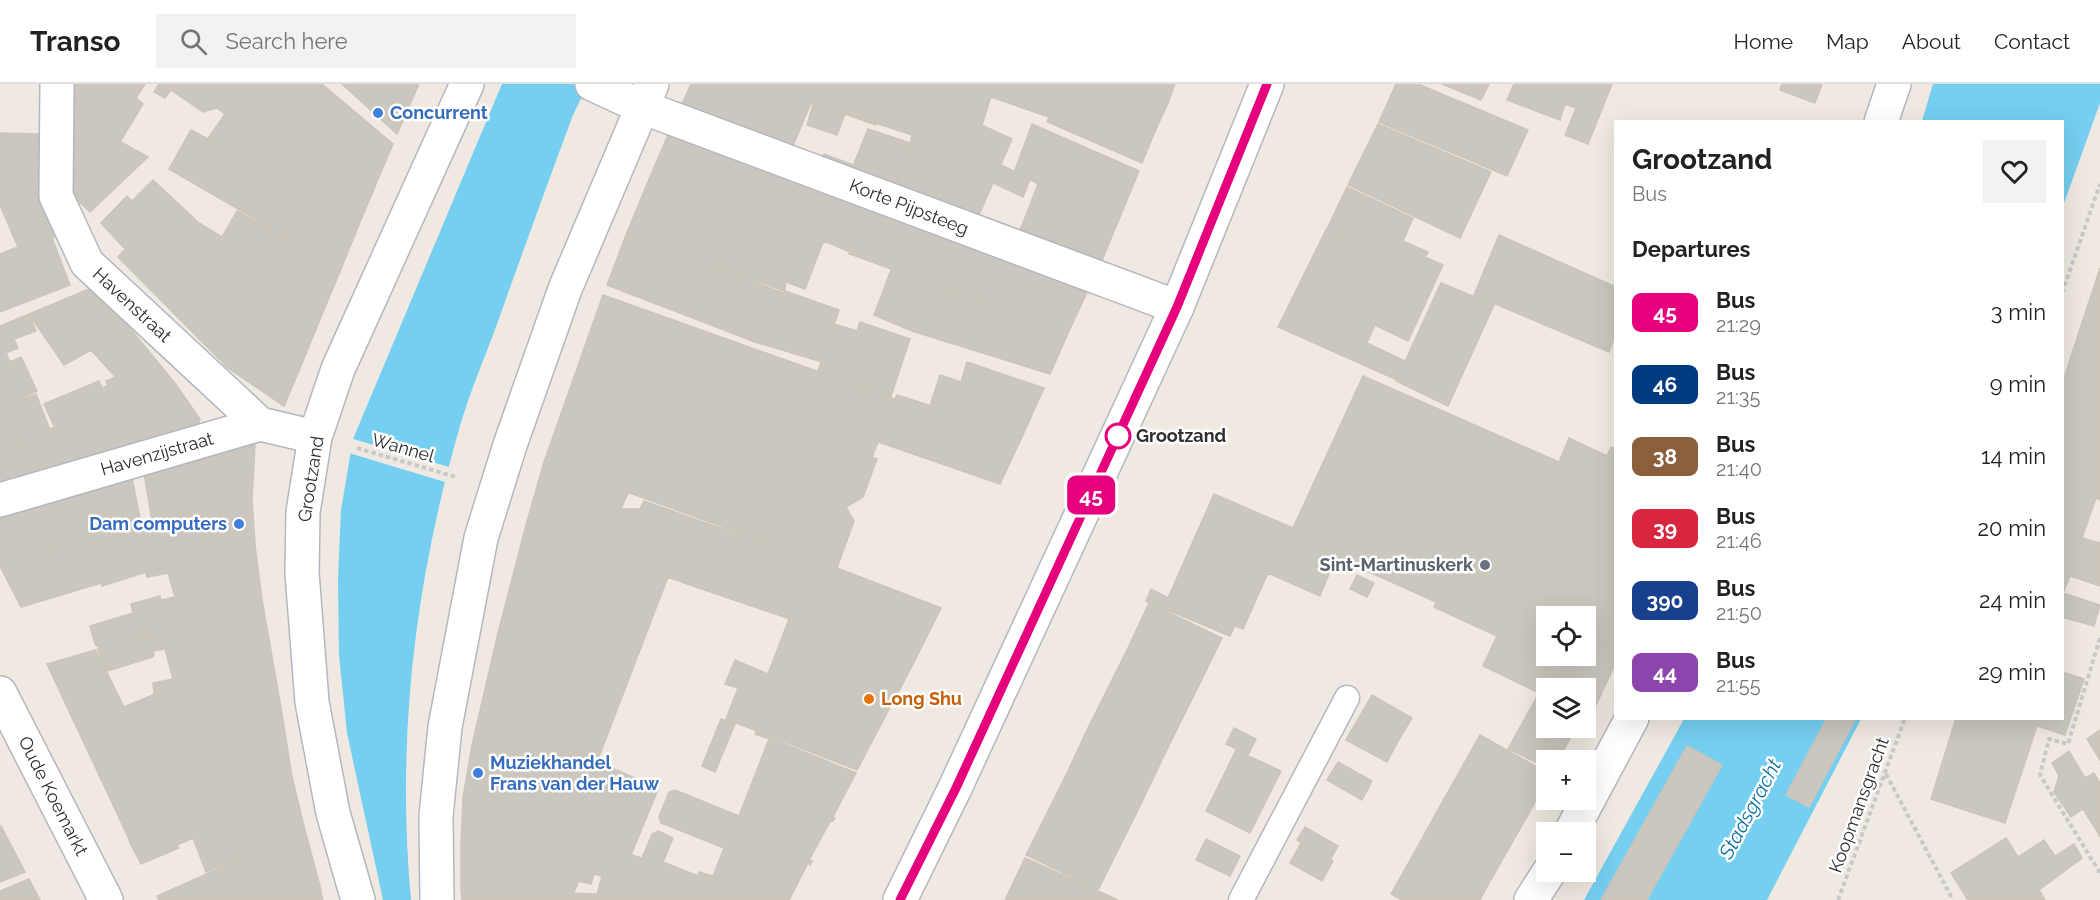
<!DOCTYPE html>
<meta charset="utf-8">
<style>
:root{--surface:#fff;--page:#f2f2f2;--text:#222;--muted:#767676;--line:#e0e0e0}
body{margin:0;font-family:Raleway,sans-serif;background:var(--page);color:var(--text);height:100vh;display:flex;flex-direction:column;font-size:22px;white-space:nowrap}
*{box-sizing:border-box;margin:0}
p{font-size:20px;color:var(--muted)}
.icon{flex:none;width:33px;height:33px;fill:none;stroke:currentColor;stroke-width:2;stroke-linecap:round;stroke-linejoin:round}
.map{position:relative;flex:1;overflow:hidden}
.details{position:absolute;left:1614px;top:36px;width:450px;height:600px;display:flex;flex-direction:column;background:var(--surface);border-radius:0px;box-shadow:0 6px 24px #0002}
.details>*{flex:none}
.badge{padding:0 12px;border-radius:9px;font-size:21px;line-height:39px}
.fabs{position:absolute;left:1536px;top:522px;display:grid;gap:12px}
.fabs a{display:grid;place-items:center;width:60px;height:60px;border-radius:0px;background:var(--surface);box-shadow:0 6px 24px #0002;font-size:30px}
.map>.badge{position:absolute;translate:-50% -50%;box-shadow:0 0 0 3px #fff}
h2{padding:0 18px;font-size:22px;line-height:54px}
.round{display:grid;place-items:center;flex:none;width:63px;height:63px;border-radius:0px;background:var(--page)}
.overview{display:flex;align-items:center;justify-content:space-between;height:102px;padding:0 18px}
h1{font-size:28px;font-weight:700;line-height:45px}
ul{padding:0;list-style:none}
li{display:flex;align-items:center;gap:18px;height:72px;padding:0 18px}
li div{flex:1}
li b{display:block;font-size:22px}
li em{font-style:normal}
li .badge{min-width:66px;font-weight:700;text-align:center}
header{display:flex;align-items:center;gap:36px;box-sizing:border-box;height:84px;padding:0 30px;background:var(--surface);border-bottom:2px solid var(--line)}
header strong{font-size:28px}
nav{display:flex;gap:33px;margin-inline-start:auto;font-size:21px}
.search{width:420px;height:54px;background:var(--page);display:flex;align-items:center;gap:15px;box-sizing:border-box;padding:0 21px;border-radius:0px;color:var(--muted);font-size:22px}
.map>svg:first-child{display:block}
</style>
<header>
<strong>Transo</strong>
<div class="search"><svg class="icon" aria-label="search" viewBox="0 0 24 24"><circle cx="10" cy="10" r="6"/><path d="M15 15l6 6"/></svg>Search here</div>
<nav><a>Home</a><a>Map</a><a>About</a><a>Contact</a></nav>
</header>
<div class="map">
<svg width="2100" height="816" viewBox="0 0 2100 816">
<rect width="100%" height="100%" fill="#efe9e1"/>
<path fill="#75cff0" d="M 502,0 L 588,0 L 573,31 C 547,101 522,170 497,240 C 485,273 470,307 460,342 C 415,497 396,654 411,816 L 383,816 L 347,649 L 339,571 L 338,496 L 341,426 L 353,355 Z
M 1933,0 L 2100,0 L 2100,19 L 2063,122 L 2062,38 L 1922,37 Z
M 1684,635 L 1861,635 L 1767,816 L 1584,816 Z"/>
<path fill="#efe9e1" d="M 353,355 L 449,383 L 445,398 L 349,369 Z"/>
<path fill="#cbc7bf" stroke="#cbc5ba" stroke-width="1.5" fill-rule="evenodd" d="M 73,0 L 110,0 L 136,14 L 143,20 L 120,58 L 72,31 Z
M 110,0 L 145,0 L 136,14 Z
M 159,0 L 210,0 L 248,27 L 250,24 L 376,100 L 358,143 L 306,114 L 303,115 L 220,67 L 221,65 L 207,56 L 225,30 L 217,24 L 203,28 L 171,6 L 165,14 L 154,8 Z
M 210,0 L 322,0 L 393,60 L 376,100 L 250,24 L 248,27 Z
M 342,0 L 419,0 L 397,50 Z
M 691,0 L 758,0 L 877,38 L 876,41 L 845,30 L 837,51 L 807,41 L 813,21 L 811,19 L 789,71 L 677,31 Z
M 758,0 L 929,0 L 963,12 L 955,29 L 1012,55 L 976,138 L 917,115 L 935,75 L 909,65 L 912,51 Z
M 929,0 L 995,0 L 982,41 L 955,29 L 963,12 Z
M 995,0 L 1047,0 L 1062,6 L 1047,38 L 1049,33 L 991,13 Z
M 1047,0 L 1121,0 L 1169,17 L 1156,45 Z
M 1121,0 L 1175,0 L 1169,16 Z
M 1396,0 L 1418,0 L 1528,46 L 1507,92 L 1379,38 Z
M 1442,0 L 1489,0 L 1481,16 Z
M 1514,0 L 1612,0 L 1588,60 L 1565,51 L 1576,24 L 1565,20 L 1560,36 L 1507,16 Z
M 1782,0 L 1822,0 L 1815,19 L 1780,6 Z
M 1062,6 L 1156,45 L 1142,79 L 1048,38 Z
M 72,31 L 148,73 L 90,128 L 69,108 Z
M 1032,40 L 1139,87 L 1120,133 L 1038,100 L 1015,86 Z
M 1378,40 L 1491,88 L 1460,154 L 1348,101 Z
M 868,45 L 910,59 L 892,107 L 849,92 Z
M 191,46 L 208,55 L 221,65 L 220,67 L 303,115 L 306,114 L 358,143 L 341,185 L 169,85 Z
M 0,49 L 40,50 L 39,115 L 59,151 L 52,154 L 70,201 L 0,228 L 0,170 L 18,163 L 0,121 Z
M 668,51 L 871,121 L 853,171 L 849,170 L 850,168 L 824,157 L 822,161 L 647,100 Z
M 909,65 L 935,75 L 917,114 L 892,106 Z
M 824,70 L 853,81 L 849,92 L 820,82 Z
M 1001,81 L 1030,95 L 1023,113 L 993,99 Z
M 153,96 L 199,139 L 222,153 L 237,127 L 341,185 L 323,228 L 186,153 L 178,162 L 133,116 Z
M 647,100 L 822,161 L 805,205 L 786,198 L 784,209 L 626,151 Z
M 1038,100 L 1120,133 L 1100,181 L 1018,152 Z
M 1347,103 L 1413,134 L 1403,157 L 1428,168 L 1425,173 L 1443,181 L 1436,196 L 1327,145 Z
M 127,112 L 151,136 L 125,165 L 101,139 Z
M 871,121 L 965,156 L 945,205 L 853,171 Z
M 151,136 L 271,257 L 303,277 L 284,322 L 228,284 L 118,173 Z
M 1326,146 L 1436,196 L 1408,257 L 1375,241 L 1367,259 L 1405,277 L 1397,296 L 1278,243 Z
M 626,151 L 839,226 L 822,278 L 755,258 L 607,201 Z
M 1499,151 L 1616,203 L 1616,258 L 1613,257 L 1609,268 L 1474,211 Z
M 186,153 L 323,228 L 303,277 L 271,257 L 178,162 Z
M 965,156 L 993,166 L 976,216 L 945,206 Z
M 993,166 L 1090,202 L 1069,247 L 976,216 Z
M 2100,184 L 2100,416 L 2096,414 L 2082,454 L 2100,459 L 2100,502 L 2070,492 L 2063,509 L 2100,521 L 2094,542 L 2062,533 L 2062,300 Z
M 891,186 L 1069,247 L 1050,290 L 912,247 L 874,231 Z
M 1441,199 L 1494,221 L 1448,322 L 1396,297 Z
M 94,203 L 133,248 L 91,266 L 64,281 L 29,230 Z
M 603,211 L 895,315 L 897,311 L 907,314 L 890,362 L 878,358 L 872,373 L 877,375 L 863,413 L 846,423 L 854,437 L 837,484 L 544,378 Z
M 29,230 L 36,247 L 14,255 L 18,264 L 6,269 L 10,278 L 21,273 L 22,275 L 0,283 L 0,242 Z
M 860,238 L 910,255 L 891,312 L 818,287 L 834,240 L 857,247 Z
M 133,248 L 174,298 L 135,314 L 91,266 Z
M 22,275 L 37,307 L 0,325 L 0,283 Z
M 967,278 L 1044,304 L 1022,353 L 930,322 L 940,291 L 961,298 Z
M 1363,292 L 1559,378 L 1562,371 L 1616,395 L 1616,578 L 1592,630 L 1586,627 L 1586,604 L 1546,604 L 1546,644 L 1576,644 L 1558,676 L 1546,676 L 1546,683 L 1508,665 L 1539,609 L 1483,582 L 1497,552 L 1434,523 L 1436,518 L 1336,473 L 1320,512 L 1268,489 L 1243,545 L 1235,542 L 1230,552 L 1146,517 L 1151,505 L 1168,514 L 1214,410 L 1293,444 ZM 1546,532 L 1586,532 L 1586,572 L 1546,572 Z
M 116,293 L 135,314 L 174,298 L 200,335 L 195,348 L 135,365 L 112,323 L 56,346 L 44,320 L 99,297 L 104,308 L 106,308 L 104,303 L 108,302 L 106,297 Z
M 36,310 L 50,346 L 19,359 L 16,362 L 19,369 L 0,377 L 0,325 Z
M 907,314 L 1022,353 L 1000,400 L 890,362 Z
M 112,323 L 135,365 L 0,405 L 0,377 L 19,369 L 16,362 L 54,343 L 56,346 Z
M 1569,354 L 1607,372 L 1611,363 L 1616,365 L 1616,395 L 1562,371 Z
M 255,361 L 252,415 L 152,437 L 143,383 Z
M 544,378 L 628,409 L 621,425 L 640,425 L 644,417 L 709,440 L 687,500 L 526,441 Z
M 131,389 L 141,439 L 88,451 L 90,455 L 52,467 L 28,417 Z
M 252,415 L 255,461 L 219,471 L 146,488 L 102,502 L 101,499 L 21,523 L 0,482 L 90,455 L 88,451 Z
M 28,417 L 52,467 L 0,482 L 0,424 Z
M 709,440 L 837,484 L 941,524 L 912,582 L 805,540 L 687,500 Z
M 526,441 L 668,493 L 597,678 L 655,702 L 657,708 L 631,771 L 610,763 L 630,716 L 589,700 L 588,701 L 549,691 L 472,661 L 498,549 Z
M 255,461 L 262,516 L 101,565 L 95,560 L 90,542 L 133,529 L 131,520 L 160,512 L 161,516 L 175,513 L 168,489 L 147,493 L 146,488 Z
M 1357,491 L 1374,499 L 1367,513 L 1350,505 Z
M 262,516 L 271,567 L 234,577 L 154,609 L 153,599 L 173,595 L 165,565 L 153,567 L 149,549 Z
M 1149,519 L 1222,554 L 1200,599 L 1128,564 Z
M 789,535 L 912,582 L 857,686 L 726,635 L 738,604 L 725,600 L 735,576 L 768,590 Z
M 149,549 L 154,570 L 153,573 L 107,587 L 98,565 Z
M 1128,564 L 1200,599 L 1180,639 L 1108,604 Z
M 96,566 L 124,623 L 75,640 L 47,580 Z
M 271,567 L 282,630 L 146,678 L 148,683 L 107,708 L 75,640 L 124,623 L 234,577 Z
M 2062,588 L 2084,595 L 2065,651 L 2013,634 L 2062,634 Z
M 1108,604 L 1180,639 L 1160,680 L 1088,644 Z
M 1372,611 L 1412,634 L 1397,659 L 1357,637 Z
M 282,630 L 292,693 L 129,755 L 107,708 L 148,683 L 146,678 Z
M 1827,634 L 1856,634 L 1809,723 L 1786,711 Z
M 1956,634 L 2013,634 L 2037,642 L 2005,739 L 1931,715 Z
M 721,635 L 735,640 L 715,688 L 702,682 Z
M 1357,637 L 1397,659 L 1387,678 L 1346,656 Z
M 1088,644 L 1160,680 L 1139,724 L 1067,689 Z
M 1234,644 L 1256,655 L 1248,671 L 1226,660 Z
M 2100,646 L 2100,676 L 2087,655 Z
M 756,648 L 856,689 L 833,733 L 835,734 L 833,737 L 831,736 L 809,776 L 812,777 L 810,781 L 808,779 L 789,816 L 767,816 L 699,788 L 713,792 L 724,764 L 661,739 L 659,733 L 669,708 L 675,706 L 739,732 L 769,655 L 755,650 Z
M 1480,651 L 1546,688 L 1546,697 L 1528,731 L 1457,692 Z
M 472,661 L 549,691 L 588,701 L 589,700 L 630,716 L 610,764 L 463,714 Z
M 1687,662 L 1722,681 L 1647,816 L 1601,816 Z
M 1236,666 L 1281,687 L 1261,727 L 1217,705 Z
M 2069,667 L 2085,694 L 2094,689 L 2100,699 L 2100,752 L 2083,725 L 2071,733 L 2054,708 L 2059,692 L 2052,679 Z
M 1338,678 L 1372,697 L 1362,716 L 1327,696 Z
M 1067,689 L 1139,724 L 1119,764 L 1047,729 Z
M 1457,692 L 1528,731 L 1505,771 L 1435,731 Z
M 292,693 L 305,746 L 206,788 L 193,754 L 177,761 L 179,764 L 141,780 L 130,759 L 129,755 Z
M 1217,705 L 1261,727 L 1250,749 L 1206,727 Z
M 463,714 L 662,781 L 663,778 L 698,792 L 699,788 L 767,816 L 615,816 L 572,812 L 573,809 L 597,810 L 602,792 L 594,790 L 591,800 L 578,797 L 577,801 L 461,761 Z
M 1047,729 L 1119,764 L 1098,806 L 1026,771 Z
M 1435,731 L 1505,771 L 1483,810 L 1413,771 Z
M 1,742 L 25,788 L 0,798 L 0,743 Z
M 1305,743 L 1338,762 L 1330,776 L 1297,756 Z
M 305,746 L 321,806 L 294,816 L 159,816 L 157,812 Z
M 658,747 L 673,754 L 662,781 L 642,774 L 652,750 Z
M 2006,754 L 2018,773 L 2044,756 L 2055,772 L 1986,816 L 1968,816 L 1951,789 Z
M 1206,755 L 1240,772 L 1230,792 L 1196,776 Z
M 1301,759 L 1333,777 L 1322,797 L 1290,779 Z
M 2074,760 L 2082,774 L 2039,806 L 2045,816 L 1986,816 Z
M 461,761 L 577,801 L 572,812 L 461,804 Z
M 1413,771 L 1483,810 L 1480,816 L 1402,816 L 1391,810 Z
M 1025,774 L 1118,816 L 1005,816 Z
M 29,795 L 40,816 L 0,816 L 0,807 Z
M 461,804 L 572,812 L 615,816 L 462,816 Z
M 320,806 L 323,816 L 294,816 Z"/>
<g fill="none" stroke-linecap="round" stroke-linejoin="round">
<defs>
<path id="lane" d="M 1241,816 L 1347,614"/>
<path id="street" d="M 57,0 L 56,112 L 87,179 L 260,340
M 592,0 L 642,23 L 1177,223
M 1881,38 L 1894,0
M 0,416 L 260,340 L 315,353
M 0,609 L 106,816
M 1571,748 L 1632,634
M 358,816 L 333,729 L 312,618 L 302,489 L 303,428 L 315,353 L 338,285 L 467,0
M 437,816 L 436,732 L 445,643 L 481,454 L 510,361 L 565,205 L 652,0
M 1531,816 L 1549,788"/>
<path id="secondary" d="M 900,816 L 955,704 L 1177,223 L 1267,0"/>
</defs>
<use href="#lane" stroke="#b4b7c1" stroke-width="27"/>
<use href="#street" stroke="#b4b7c1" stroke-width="36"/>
<use href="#secondary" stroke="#b4b7c1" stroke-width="36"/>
<path stroke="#c9c9c9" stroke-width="4" stroke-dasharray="4.5 3" stroke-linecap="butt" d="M 2062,209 L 2100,100
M 357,364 L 456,393
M 2100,554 L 2068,660 L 2049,655 L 2040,691 L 2100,789
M 1886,690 L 1953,816
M 1838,816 L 1905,634"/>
<use href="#lane" stroke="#fff" stroke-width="24"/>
<use href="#street" stroke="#fff" stroke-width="33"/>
<use href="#secondary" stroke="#fff" stroke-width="33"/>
</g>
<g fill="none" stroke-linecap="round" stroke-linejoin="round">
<defs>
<path id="line" d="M 900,816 L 956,704 L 1177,223 L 1267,0"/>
</defs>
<use href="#line" stroke="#fff" stroke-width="14"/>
<use href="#line" stroke="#e6007e" stroke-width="9"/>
</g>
<g fill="#3f7fe0" stroke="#fff" stroke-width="2">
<circle cx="378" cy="29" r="6"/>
<circle cx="239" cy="440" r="6"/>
<circle cx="478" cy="689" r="6"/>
</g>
<circle fill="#fff" stroke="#e6007e" stroke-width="3" cx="1118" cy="352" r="12"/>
<circle fill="#6b7280" stroke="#fff" stroke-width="2" cx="1485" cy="481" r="6"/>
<circle fill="#e8710a" stroke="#fff" stroke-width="2" cx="869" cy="615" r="6"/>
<g text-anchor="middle" stroke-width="5" stroke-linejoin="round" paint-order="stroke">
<g font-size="18" font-weight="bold" fill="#366cbe" stroke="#fff" text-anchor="start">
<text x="390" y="35">Concurrent</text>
<text x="227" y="446" text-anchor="end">Dam computers</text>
<text x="490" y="685">Muziekhandel<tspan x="490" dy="21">Frans van der Hauw</tspan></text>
</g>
<g font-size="18" fill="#2e2e2e" stroke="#fff">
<text transform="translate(909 123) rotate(21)" y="6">Korte Pijpsteeg</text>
<text transform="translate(132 221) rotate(43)" y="6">Havenstraat</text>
<text transform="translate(403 364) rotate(16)" y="6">Wannel</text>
<text transform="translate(157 370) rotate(-16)" y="6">Havenzijstraat</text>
<text transform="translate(311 395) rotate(-81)" y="6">Grootzand</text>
<text transform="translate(53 712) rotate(63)" y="6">Oude Koemarkt</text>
<text transform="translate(1859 721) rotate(-70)" y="6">Koopmansgracht</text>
</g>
<g font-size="18" font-weight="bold" fill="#2e2e2e" stroke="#fff" text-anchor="start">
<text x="1136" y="358">Grootzand</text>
</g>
<g font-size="18" font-weight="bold" fill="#5b616d" stroke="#fff" text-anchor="end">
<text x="1473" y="487">Sint-Martinuskerk</text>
</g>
<g font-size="18" font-weight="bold" fill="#c56008" stroke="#fff" text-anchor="start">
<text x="881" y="621">Long Shu</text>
</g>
<g font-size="20" font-style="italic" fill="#0d6fa3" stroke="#fff">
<text transform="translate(1750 725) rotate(-62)" y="7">Stadsgracht</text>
</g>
</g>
</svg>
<div class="fabs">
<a><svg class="icon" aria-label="locate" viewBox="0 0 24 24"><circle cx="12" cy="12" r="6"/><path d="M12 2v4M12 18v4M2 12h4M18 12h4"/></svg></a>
<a><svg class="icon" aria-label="layers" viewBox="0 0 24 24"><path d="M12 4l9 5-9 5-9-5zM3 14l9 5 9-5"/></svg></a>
<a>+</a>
<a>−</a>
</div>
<b class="badge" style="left:1091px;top:411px;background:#e6007e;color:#fff">45</b>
<section class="details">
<div class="overview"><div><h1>Grootzand</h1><p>Bus</p></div><a class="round"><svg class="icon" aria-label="heart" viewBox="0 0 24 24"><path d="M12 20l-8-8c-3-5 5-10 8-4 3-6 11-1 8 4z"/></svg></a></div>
<h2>Departures</h2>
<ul>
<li><span class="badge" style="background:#e6007e;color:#fff">45</span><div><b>Bus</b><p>21:29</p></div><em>3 min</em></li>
<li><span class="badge" style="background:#003b80;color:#fff">46</span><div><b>Bus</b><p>21:35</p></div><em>9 min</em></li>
<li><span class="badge" style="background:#8b5e3c;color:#fff">38</span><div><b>Bus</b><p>21:40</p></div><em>14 min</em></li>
<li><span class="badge" style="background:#d7263d;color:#fff">39</span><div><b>Bus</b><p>21:46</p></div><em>20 min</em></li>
<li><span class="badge" style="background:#19408f;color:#fff">390</span><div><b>Bus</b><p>21:50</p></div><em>24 min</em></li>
<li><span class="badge" style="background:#8e44ad;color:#fff">44</span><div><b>Bus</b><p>21:55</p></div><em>29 min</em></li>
</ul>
</section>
</div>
